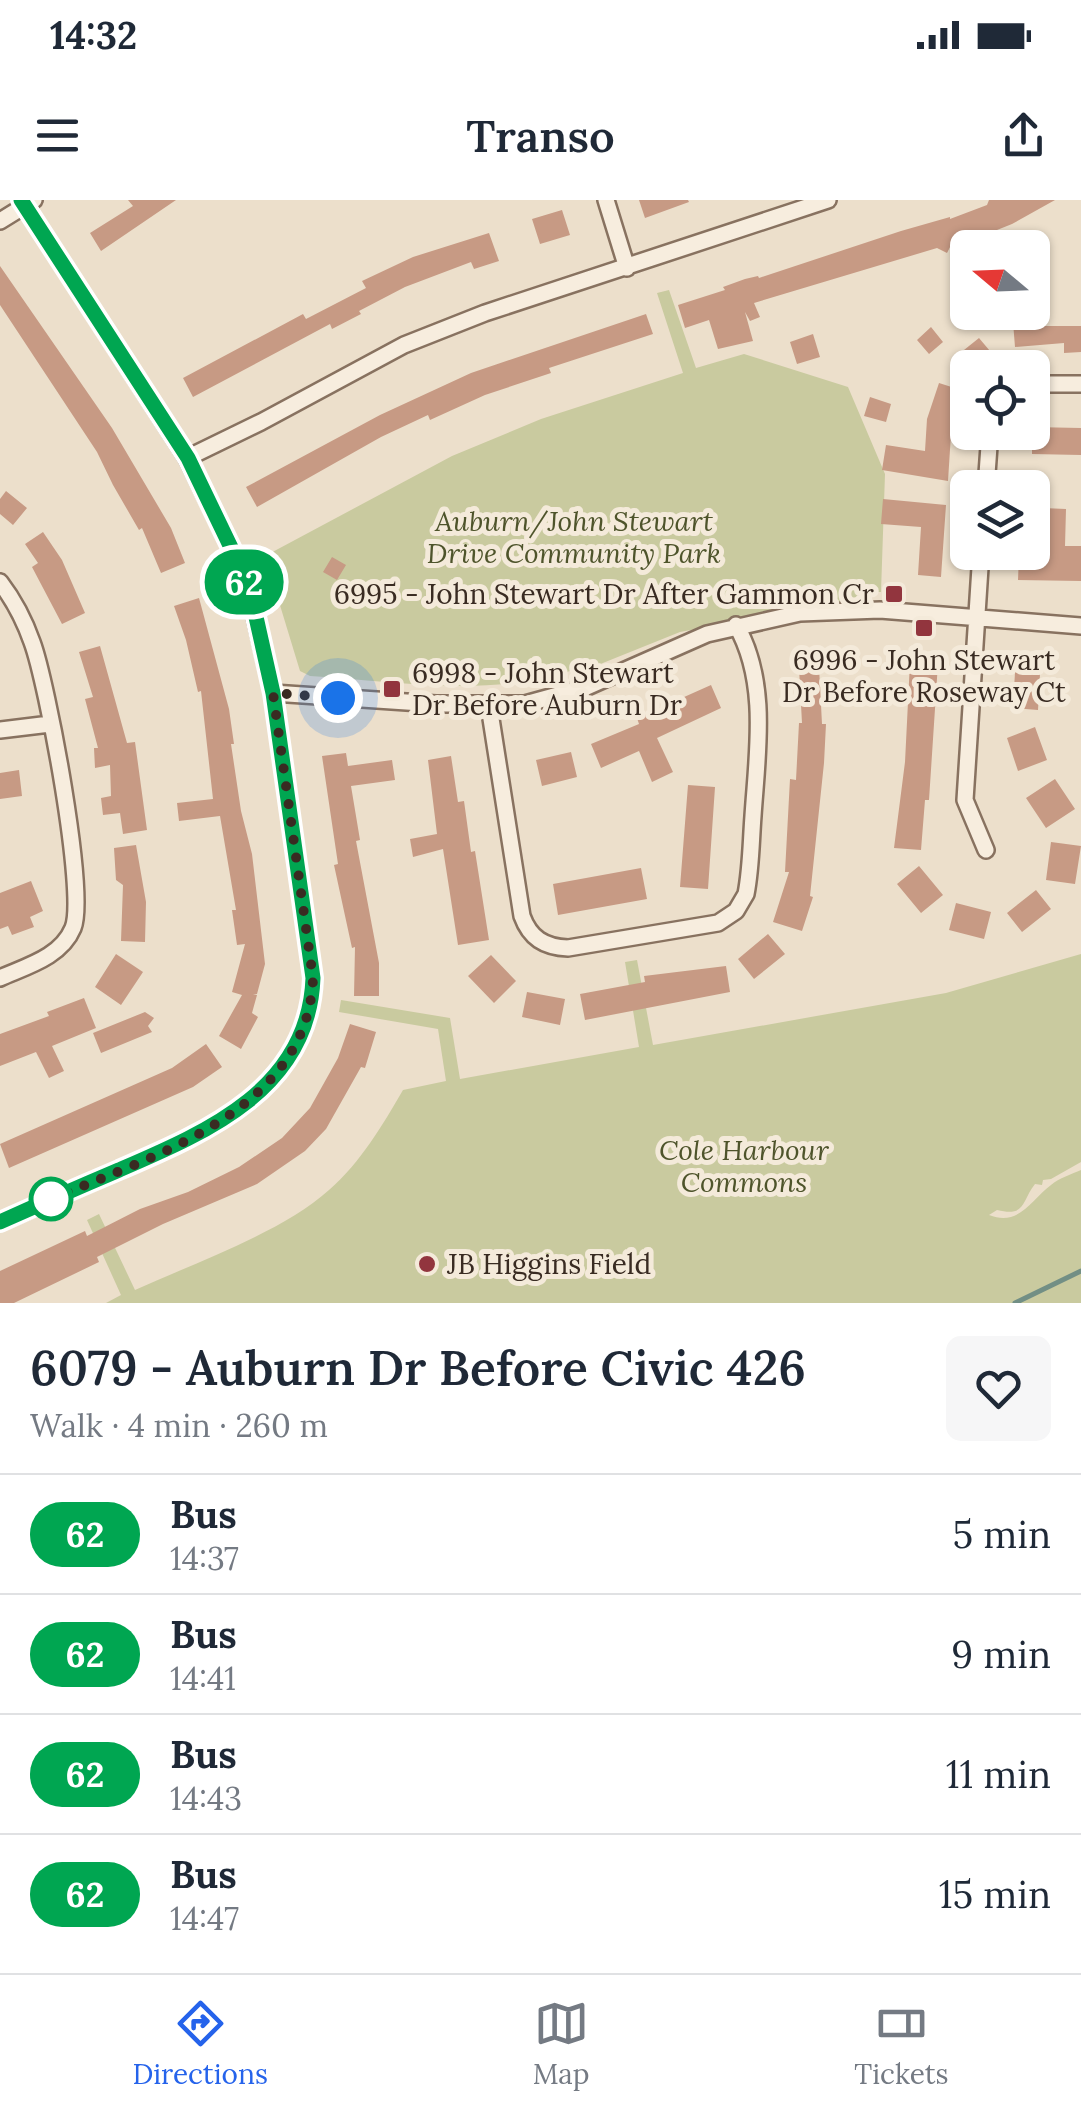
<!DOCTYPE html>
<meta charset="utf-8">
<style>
:root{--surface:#fff;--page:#f6f6f7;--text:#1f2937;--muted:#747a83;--line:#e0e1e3;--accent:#2563eb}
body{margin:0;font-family:Lora,serif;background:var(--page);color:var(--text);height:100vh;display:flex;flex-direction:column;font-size:38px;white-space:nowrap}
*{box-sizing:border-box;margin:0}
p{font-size:32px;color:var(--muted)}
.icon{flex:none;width:55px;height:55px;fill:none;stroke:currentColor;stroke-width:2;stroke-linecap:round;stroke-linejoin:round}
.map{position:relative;height:1103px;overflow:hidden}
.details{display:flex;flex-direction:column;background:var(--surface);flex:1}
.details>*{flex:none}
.badge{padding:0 20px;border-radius:32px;font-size:35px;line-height:65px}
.needle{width:65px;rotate:289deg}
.fabs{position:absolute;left:950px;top:30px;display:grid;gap:20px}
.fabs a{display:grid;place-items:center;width:100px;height:100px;border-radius:15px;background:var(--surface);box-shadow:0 2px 8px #0004;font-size:50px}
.you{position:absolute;width:50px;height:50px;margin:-25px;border:8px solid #fff;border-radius:50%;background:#1a73e8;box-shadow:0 0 0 15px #1a73e833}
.map>.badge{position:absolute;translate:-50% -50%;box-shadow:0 0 0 5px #fff}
.round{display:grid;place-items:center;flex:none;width:105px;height:105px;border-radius:15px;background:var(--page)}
.head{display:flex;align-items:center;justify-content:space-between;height:170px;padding:0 30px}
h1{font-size:48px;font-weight:600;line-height:75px}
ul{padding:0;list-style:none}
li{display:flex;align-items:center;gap:30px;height:120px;padding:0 30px;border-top:2px solid var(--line)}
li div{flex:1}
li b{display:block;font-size:38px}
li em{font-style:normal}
li .badge{min-width:110px;font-weight:700;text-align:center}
.status{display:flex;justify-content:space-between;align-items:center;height:70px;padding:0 50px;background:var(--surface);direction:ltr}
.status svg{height:28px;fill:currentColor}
header{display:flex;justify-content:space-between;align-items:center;height:130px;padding:0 30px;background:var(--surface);font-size:45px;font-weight:600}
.menu{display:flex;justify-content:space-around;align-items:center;height:140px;border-top:2px solid var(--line);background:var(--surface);font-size:28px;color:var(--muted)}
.menu a{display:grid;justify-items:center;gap:5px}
.menu .selected{color:var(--accent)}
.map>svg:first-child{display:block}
</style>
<div class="status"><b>14:32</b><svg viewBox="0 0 49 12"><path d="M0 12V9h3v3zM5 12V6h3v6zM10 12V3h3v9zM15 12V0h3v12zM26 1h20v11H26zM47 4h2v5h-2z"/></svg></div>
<header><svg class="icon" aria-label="menu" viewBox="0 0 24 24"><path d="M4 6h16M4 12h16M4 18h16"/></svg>Transo<svg class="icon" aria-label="share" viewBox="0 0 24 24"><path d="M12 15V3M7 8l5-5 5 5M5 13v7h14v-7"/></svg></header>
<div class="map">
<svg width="1081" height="1103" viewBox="0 0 1081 1103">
<rect width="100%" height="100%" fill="#ecdfcb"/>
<path fill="#c9ca9f" d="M 669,90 L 696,168 L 744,154 L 848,187 L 885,274 L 881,392 L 876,392 L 875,396 L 680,432 L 573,475 L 570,471 C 488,498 395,481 310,476 L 300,471 L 265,356 L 452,256 L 541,219 L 683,173 L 657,93 Z
M 1081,754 L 1081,962 L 1051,979 L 1043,980 L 1042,985 L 1035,984 C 1021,1002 1026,1017 997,1010 L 989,1015 C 1019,1027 1031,1000 1051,985 C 1059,978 1072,974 1081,970 L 1081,1103 L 106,1103 L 121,1095 L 87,1020 L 99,1014 L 135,1090 C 194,1063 281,1033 329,990 C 361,962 382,926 403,890 L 446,881 L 438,829 L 339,812 L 341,800 L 450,818 L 460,879 L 639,847 L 625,762 L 637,760 L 653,845 L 946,793 Z"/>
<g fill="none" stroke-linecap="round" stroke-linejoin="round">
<path stroke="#728f85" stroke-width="5" d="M 1015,1103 L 1081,1071"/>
</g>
<path fill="#c79a84" d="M 128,0 L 176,0 L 101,51 L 90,33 L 133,6 Z
M 639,0 L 688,0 L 689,2 L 645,18 Z
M 989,0 L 1055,0 L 1012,24 L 972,40 L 970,36 L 952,43 L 947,53 L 937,48 L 754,103 L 760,117 L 750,121 L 745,112 L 753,141 L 718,149 L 709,120 L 685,128 L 678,105 L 725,90 L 723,87 L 745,79 L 758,76 L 759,78 L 901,31 L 950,17 L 950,19 L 987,5 Z
M 562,10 L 570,35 L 540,44 L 532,19 Z
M 489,33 L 499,61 L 474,69 L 471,62 L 405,87 L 359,111 L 361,114 L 332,129 L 330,124 L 193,197 L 183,178 L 303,114 L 306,119 L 366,88 L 362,81 L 413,57 Z
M 0,66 L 112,228 L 171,328 L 185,363 L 161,373 L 142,328 L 139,330 L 113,285 L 97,252 L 0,105 Z
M 646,114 L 653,134 L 549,168 L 551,173 L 485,195 L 430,220 L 428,215 L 381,237 L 257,307 L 246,287 L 380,215 L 471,173 Z
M 1045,119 L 1045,126 L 1081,126 L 1081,152 L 1064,153 L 1064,143 L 1015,147 L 1013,122 Z
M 931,127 L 943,142 L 929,154 L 917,140 Z
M 813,134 L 820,157 L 797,164 L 790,142 Z
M 979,138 L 995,157 L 982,168 L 962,168 L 954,158 Z
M 939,183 L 964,191 L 951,234 L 948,281 L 882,270 L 886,245 L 925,251 L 927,219 Z
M 870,197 L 891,204 L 886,222 L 864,216 Z
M 1032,227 L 1081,228 L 1081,255 L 1032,254 Z
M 6,291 L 27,308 L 13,325 L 0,314 L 0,299 Z
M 883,299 L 946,305 L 941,377 L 918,375 L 921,327 L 881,324 Z
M 1043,308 L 1066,309 L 1065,346 L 1081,346 L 1081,381 L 1018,380 L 1019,354 L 1041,354 Z
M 43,332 L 62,360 L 85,413 L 62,424 L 32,367 L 38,363 L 25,344 Z
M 332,357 L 346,365 L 337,380 L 323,372 Z
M 199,398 L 229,509 L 234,544 L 231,544 L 241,611 L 252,654 L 265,764 L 257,794 L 253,794 L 257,795 L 252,813 L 258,817 L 241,849 L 219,836 L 242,795 L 232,792 L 245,744 L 237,745 L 232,710 L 236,710 L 220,616 L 179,621 L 177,603 L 213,599 L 201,491 L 198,492 L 186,440 L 174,406 Z
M 100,446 L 127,543 L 135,542 L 147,630 L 123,634 L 120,613 L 103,615 L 101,598 L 111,596 L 110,565 L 95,568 L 94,548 L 98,548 L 85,499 L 93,497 L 79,452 Z
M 910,462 L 938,463 L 929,600 L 925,600 L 921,650 L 894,648 L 905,562 Z
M 819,467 L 822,524 L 826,524 L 824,563 L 810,696 L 813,697 L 802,731 L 773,722 L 789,672 L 785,672 L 790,579 L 796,580 L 799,523 L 802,523 L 799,468 Z
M 1015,472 L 1040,474 L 1038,510 L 1013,508 Z
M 711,485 L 721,508 L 657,538 L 673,572 L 652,582 L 639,551 L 601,568 L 591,544 L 639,524 L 637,518 Z
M 1035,527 L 1047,560 L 1018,571 L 1007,538 Z
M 571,552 L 577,577 L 542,586 L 536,560 Z
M 346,553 L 348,566 L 392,560 L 395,580 L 351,586 L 360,640 L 356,641 L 379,763 L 379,796 L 354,796 L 355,747 L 352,748 L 334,665 L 338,664 L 322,556 Z
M 451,556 L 458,602 L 464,601 L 471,652 L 475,651 L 489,740 L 458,745 L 443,649 L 413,657 L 410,639 L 437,634 L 428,560 Z
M 19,570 L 22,596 L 0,599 L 0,573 Z
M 1055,579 L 1075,609 L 1046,628 L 1026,598 Z
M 688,585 L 715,587 L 708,689 L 680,687 Z
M 1051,642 L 1081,646 L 1075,684 L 1046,680 Z
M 136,645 L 146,702 L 145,742 L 121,741 L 123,685 L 116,680 L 114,648 Z
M 919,666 L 943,695 L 921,713 L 897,684 Z
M 641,668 L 647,699 L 558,715 L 553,684 Z
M 31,681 L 43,711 L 30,717 L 34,727 L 12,735 L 8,726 L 0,729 L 0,693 Z
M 1036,690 L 1051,709 L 1022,732 L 1007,713 Z
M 956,703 L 991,712 L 984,739 L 949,730 Z
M 768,734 L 785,754 L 754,779 L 738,759 Z
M 116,754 L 143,772 L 121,805 L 95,787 Z
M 491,755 L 516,781 L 494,803 L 468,776 Z
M 726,766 L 730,792 L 585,820 L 580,794 L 645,782 L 644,776 Z
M 527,792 L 565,799 L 560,825 L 522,817 Z
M 84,798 L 96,828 L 52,846 L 64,871 L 49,878 L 36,852 L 0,866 L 0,834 L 49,816 L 47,812 Z
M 145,812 L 154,818 L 148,826 L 152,832 L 101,853 L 93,833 Z
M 350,824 L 376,832 L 365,868 L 361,867 L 326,929 L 305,951 L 257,984 L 163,1024 L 97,1057 L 99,1062 L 14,1103 L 0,1103 L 0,1071 L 85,1031 L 87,1036 L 140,1009 L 188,992 L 239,967 L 282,938 L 310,908 L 338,858 Z
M 206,844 L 222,867 L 193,887 L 9,968 L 0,944 L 172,868 Z"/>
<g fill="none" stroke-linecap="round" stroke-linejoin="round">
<defs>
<path id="minor" d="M 606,0 L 627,68
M 0,21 L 34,0
M 1032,184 L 1081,184
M 187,258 L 261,222 L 404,145 L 485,113 L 828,0
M 986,288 L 990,232
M 981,352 L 965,600 L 986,650
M 0,382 C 13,399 25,422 32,442 C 47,482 87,694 73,728 C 61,757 27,766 0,778
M 273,493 L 436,504 L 525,504 L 587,487 L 707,434 L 800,413 L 880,410 L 1081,426
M 489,506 L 522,716 C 530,738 544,747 568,748 L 718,723 L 736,711 L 746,694 C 751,669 751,642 753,616 C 757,554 769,482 736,425
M 0,530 L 50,524
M 0,1022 C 40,1005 79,987 119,970 C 206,932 310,889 313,778 L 273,493 L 255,417 L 237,360 L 187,258 L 21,0"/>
</defs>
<use href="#minor" stroke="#887260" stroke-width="20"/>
<use href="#minor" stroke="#f7edde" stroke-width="15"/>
</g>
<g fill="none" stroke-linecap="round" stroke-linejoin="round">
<defs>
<path id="line" d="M 0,1022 C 40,1004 79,987 119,970 C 207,932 309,889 313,778 L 273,493 L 256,417 L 237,360 L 188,258 L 21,0"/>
</defs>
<use href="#line" stroke="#fff" stroke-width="22"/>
<use href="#line" stroke="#00a651" stroke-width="15"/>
<path stroke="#392b22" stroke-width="10" stroke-dasharray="0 18" d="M 51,999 C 153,956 308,911 313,778 L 273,493 L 338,498"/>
</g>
<g fill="#92353e" stroke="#f4eada" stroke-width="4">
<rect x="884" y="384" width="20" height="20" rx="5"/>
<rect x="914" y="418" width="20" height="20" rx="5"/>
<rect x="382" y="479" width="20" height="20" rx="5"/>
<circle cx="427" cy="1064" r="10"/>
</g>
<circle fill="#fff" stroke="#00a651" stroke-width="5" cx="51" cy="999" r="20"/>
<g text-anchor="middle" stroke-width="10" stroke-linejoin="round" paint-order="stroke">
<g font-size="28" font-style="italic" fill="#4e542b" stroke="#f4eada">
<text x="574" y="331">Auburn/John Stewart<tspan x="574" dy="32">Drive Community Park</tspan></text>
<text x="744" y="960">Cole Harbour<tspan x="744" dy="32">Commons</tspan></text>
</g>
<g font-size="28" fill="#392b22" stroke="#f4eada" text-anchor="start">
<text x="874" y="404" text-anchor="end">6995 - John Stewart Dr After Gammon Cr</text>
<text x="924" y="470" text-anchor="middle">6996 - John Stewart<tspan x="924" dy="32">Dr Before Roseway Ct</tspan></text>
<text x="412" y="483">6998 - John Stewart<tspan x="412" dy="32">Dr Before Auburn Dr</tspan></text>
<text x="447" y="1074">JB Higgins Field</text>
</g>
</g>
</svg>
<div class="fabs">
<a><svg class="needle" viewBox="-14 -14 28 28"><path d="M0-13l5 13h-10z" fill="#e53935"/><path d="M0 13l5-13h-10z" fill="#747a83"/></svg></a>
<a><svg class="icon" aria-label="locate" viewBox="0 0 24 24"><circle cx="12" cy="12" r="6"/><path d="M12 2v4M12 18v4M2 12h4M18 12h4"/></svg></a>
<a><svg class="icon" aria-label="layers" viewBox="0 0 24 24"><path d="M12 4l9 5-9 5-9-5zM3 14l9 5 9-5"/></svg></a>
</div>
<div class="you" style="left:338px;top:498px"></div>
<b class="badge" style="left:244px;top:382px;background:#00a651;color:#fff">62</b>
</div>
<section class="details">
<div class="head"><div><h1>6079 - Auburn Dr Before Civic 426</h1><p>Walk · 4 min · 260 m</p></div><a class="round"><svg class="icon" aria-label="heart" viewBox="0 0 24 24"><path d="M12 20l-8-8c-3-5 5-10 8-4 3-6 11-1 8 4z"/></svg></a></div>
<ul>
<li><span class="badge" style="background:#00a651;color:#fff">62</span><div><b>Bus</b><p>14:37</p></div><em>5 min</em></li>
<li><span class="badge" style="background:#00a651;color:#fff">62</span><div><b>Bus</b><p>14:41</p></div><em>9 min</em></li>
<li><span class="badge" style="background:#00a651;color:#fff">62</span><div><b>Bus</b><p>14:43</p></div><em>11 min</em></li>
<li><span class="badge" style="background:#00a651;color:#fff">62</span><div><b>Bus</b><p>14:47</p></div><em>15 min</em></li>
</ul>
</section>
<nav class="menu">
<a class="selected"><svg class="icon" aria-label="directions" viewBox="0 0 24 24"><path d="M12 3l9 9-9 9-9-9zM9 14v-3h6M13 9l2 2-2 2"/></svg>Directions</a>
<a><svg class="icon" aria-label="map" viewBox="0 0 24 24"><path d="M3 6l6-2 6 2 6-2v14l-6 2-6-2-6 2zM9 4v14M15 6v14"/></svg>Map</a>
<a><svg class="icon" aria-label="tickets" viewBox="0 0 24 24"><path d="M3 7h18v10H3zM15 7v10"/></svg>Tickets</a>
</nav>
